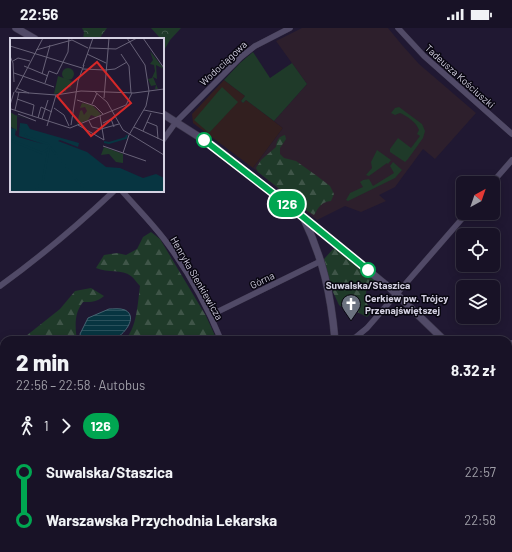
<!DOCTYPE html>
<html lang="pl">
<meta charset="utf-8">
<style>
:root{--surface:#181226;--page:#252032;--text:#f1f3f6;--muted:#9f9ea7;--line:#363243}
body{margin:0;font-family:Barlow,sans-serif;background:var(--page);color:var(--text);height:100vh;display:flex;flex-direction:column;font-size:15px;white-space:nowrap}
*{box-sizing:border-box;margin:0}
p{font-size:13px;color:var(--muted)}
.icon{flex:none;width:22px;height:22px;fill:none;stroke:currentColor;stroke-width:2;stroke-linecap:round;stroke-linejoin:round}
.map{position:relative;flex:1;overflow:hidden}
.details{position:absolute;left:0px;top:308px;width:512px;height:216px;display:flex;flex-direction:column;background:var(--surface);border-radius:12px 12px 0 0;box-shadow:0 2px 10px #0003,0 0 0 1px var(--line)}
.details>*{flex:none}
.badge{padding:0 8px;border-radius:13px;font-size:14px;line-height:26px}
.needle{width:26px;rotate:40deg}
.tools{position:absolute;left:456px;top:148px;display:grid;gap:8px}
.tools a{display:grid;place-items:center;width:44px;height:44px;border-radius:6px;background:var(--surface);box-shadow:0 2px 10px #0003,0 0 0 1px var(--line);font-size:20px}
.map>.badge{position:absolute;translate:-50% -50%;box-shadow:0 0 0 2px #fff}
.legs{display:flex;align-items:center;gap:6px;height:44px;padding:0 16px;font-size:13px}
.legs p{margin-inline-start:auto}
.overview{display:flex;align-items:center;justify-content:space-between;height:68px;padding:0 16px}
h1{font-size:22px;font-weight:800;line-height:30px}
ul{padding:0 16px;list-style:none}
li{display:flex;align-items:center;gap:14px;height:48px;font-size:15px}
li i{display:grid;place-items:center;width:6px;height:100%;margin:0 5px;background:currentColor}
li i::after{content:'';width:10px;height:10px;margin:-5px;border:3px solid;border-radius:50%;background:var(--surface)}
li p{margin-inline-start:auto}
li:first-child i{background:linear-gradient(#0000 50%,currentColor 0)}
li:last-child i{background:linear-gradient(currentColor 50%,#0000 0)}
.status{display:flex;justify-content:space-between;align-items:center;height:28px;padding:0 20px;background:var(--surface);direction:ltr}
.status svg{height:11px;fill:currentColor}
.map>svg:first-child{display:block}
</style>
<div class="status"><b>22:56</b><svg viewBox="0 0 49 12"><path d="M0 12V9h3v3zM5 12V6h3v6zM10 12V3h3v9zM15 12V0h3v12zM26 1h20v11H26zM47 4h2v5h-2z"/></svg></div>
<div class="map">
<svg width="512" height="524" viewBox="0 0 512 524">
<defs>
<pattern id="forest-firs" width="22" height="20" patternUnits="userSpaceOnUse"><rect width="22" height="20" fill="#1f3a29"/><path d="M5 1l3.5 6h-7zM16 11l3.5 6h-7z" fill="#3f5548"/></pattern>
<pattern id="park-crowns" width="20" height="18" patternUnits="userSpaceOnUse"><rect width="20" height="18" fill="#1f3a29"/><path d="M2 6a3 3 0 1 1 6 0M12 15a3 3 0 1 1 6 0" fill="none" stroke="#3f5548"/></pattern>
<pattern id="water-rules" width="6" height="5" patternUnits="userSpaceOnUse"><rect width="6" height="5" fill="#073541"/><path d="M0 2.5h6" fill="none" stroke="#2a515c"/></pattern>
</defs>
<rect width="100%" height="100%" fill="#201832"/>
<path fill="#321f1f" d="M 224,52 L 245,68 L 241,73 L 243,75 L 246,72 L 283,100 L 253,140 L 193,95 L 192,86 Z"/>
<path fill="#2d1f2c" d="M 302,0 L 388,0 L 402,17 L 419,36 L 476,85 L 435,131 L 423,121 L 395,159 L 379,167 L 386,173 L 361,184 L 345,178 L 317,192 L 253,140 L 283,100 L 274,93 L 307,56 L 276,13 Z"/>
<path fill="#1f3a29" d="M 253,24 L 270,50 L 292,35 L 307,56 L 274,93 L 246,72 L 243,75 L 241,73 L 245,68 L 224,52 L 240,35 Z
M 222,59 L 238,74 L 209,105 L 194,92 Z
M 399,79 L 422,96 L 425,103 L 423,110 L 408,131 L 405,134 L 390,124 L 390,121 L 398,110 L 411,120 L 420,108 L 417,106 L 419,102 C 417,95 407,88 400,85 L 395,87 L 391,85 L 395,80 Z
M 377,122 L 391,132 L 388,136 L 387,135 L 369,148 L 366,147 L 372,140 L 371,134 Z
M 393,134 L 402,142 L 395,150 L 348,173 L 346,172 L 350,165 L 363,159 L 360,154 L 363,152 L 369,151 L 373,158 L 394,145 L 390,138 Z"/>
<path fill="url(#forest-firs)" d="M 285,107 L 286,111 L 280,120 L 280,126 L 284,130 L 296,133 L 317,148 L 330,158 L 334,166 L 331,173 C 321,174 319,179 314,187 L 309,184 L 258,144 L 256,140 L 261,132 L 276,119 C 277,112 278,109 285,107 Z
M 151,204 L 160,211 L 206,288 L 217,312 L 124,312 C 137,303 138,272 140,258 C 137,255 134,250 131,248 C 122,241 108,245 96,240 L 104,227 L 117,225 L 126,227 L 137,221 L 143,209 Z
M 334,220 L 340,222 L 371,248 L 378,256 L 377,259 L 366,263 L 367,276 L 370,279 L 371,285 L 367,289 L 355,283 L 347,283 L 339,277 L 333,264 L 324,231 Z
M 91,260 L 104,268 C 97,274 92,274 83,274 C 74,285 75,299 77,312 L 23,312 L 26,308 L 60,281 L 75,263 Z"/>
<path fill="url(#park-crowns)" d="M 82,0 L 107,0 L 99,11 L 83,11 L 84,4 Z
M 151,0 L 181,0 L 170,12 L 163,24 L 163,11 L 161,11 Z"/>
<path fill="url(#water-rules)" stroke="#446471" d="M 109,281 C 114,281 120,280 125,282 C 139,289 123,308 114,311 C 108,314 90,312 82,312 L 80,306 L 88,290 Z"/>
<g fill="none" stroke-linecap="round" stroke-linejoin="round">
<defs>
<path id="minor" d="M 398,0 L 424,28 L 512,106
M 163,112 L 176,94 L 241,29 L 255,18 L 290,0
M 492,155 L 512,132
M 122,163 C 136,179 151,194 164,211 C 186,240 207,278 221,312
M 0,258 C 40,229 78,197 114,163
M 211,287 L 321,233
M 348,312 L 356,309 L 367,300 L 467,185
M 508,316 L 512,315
M 508,349 L 512,345
M 0,365 L 4,366
M 0,487 L 4,495
M 508,494 L 512,492
M 17,520 L 20,524
M 106,520 L 109,524
M 256,520 L 257,524
M 157,524 L 160,520"/>
<path id="tertiary" d="M 16,0 L 35,11
M 163,86 L 215,119 L 292,180 L 391,261 L 444,312
M 303,189 C 323,230 331,267 335,312
M 508,375 L 512,379
M 308,524 L 309,520"/>
</defs>
<use href="#minor" stroke="#3a3449" stroke-width="6"/>
<use href="#tertiary" stroke="#3a3449" stroke-width="8"/>
<use href="#minor" stroke="#514a67" stroke-width="5.5"/>
<use href="#tertiary" stroke="#514a67" stroke-width="7"/>
</g>
<g fill="none" stroke-linecap="round" stroke-linejoin="round">
<defs>
<path id="line-1" d="M 204,112 L 292,180 L 368,242"/>
</defs>
<use href="#line-1" stroke="#fff" stroke-width="9"/>
<use href="#line-1" stroke="#00a651" stroke-width="6"/>
</g>
<defs>
<symbol id="church-pin" viewBox="-11 -11 22 30"><path d="M0 17L-7.5 6A9.5 9.5 0 1 1 7.5 6Z" fill="#6b7280" stroke="#080610"/><path d="M-1.2-6h2.4v3.5h3.3v2.4h-3.3V6h-2.4V-.1h-3.3v-2.4h3.3Z" fill="#fff"/></symbol>
</defs>
<g fill-rule="evenodd">
<use href="#church-pin" x="340" y="265" width="22" height="30"/>
</g>
<g fill="#fff" stroke="#00a651" stroke-width="2">
<circle cx="204" cy="112" r="7"/>
<circle cx="368" cy="242" r="7"/>
</g>
<g text-anchor="middle" stroke-width="3" stroke-linejoin="round" paint-order="stroke">
<g font-size="10" fill="#d4d1e2" stroke="#080610">
<text transform="translate(223 35) rotate(-43)" y="4">Wodociągowa</text>
<text transform="translate(460 48) rotate(42)" y="4">Tadeusza Kościuszki</text>
<text transform="translate(197 250) rotate(60)" y="4">Henryka Sienkiewicza</text>
<text transform="translate(262 252) rotate(-26)" y="4">Górna</text>
</g>
<g font-size="10" font-weight="bold" fill="#d4d1e2" stroke="#080610">
<text x="368" y="261">Suwalska/Staszica</text>
</g>
<g font-size="10" font-weight="bold" fill="#d4d1e2" stroke="#080610" text-anchor="start">
<text x="365" y="274">Cerkiew pw. Trójcy<tspan x="365" dy="12">Przenajświętszej</tspan></text>
</g>
</g>
<g transform="translate(10 10)">
<rect width="154" height="154" fill="#201832"/>
<path d="M 0,74 L 5,77 L 22,82 L 7,78 L 7,93 L 0,88 Z" fill="#1f3a29"/>
<path d="M 140,13 L 154,31 L 146,27 L 147,41 L 143,39 L 148,51 L 145,51 L 146,47 L 141,48 L 138,41 L 142,40 L 145,33 L 144,27 L 140,26 L 143,22 ZM 72,65 L 82,67 L 91,76 L 86,79 L 81,77 L 78,82 L 67,86 L 70,73 L 72,72 L 74,77 L 77,73 L 75,69 L 70,70 ZM 94,109 L 113,116 L 113,125 L 106,124 L 99,116 L 91,117 Z" fill="#1f3a29"/>
<path d="M52 36a6 6 0 1 1 12 0a6 6 0 1 1-12 0Z" fill="#1f3a29"/>
<path d="M 48,38 L 62,43 L 61,50 L 56,48 L 56,54 L 52,52 L 52,55 L 44,56 Z" fill="#1f3a29"/>
<path d="M 10,85 L 17,86 L 20,91 L 69,105 L 68,109 L 50,102 L 48,103 L 77,114 L 96,129 L 110,130 L 133,140 L 146,136 L 154,140 L 154,154 L 0,154 L 0,90 L 6,91 L 5,97 L 8,99 L 33,106 L 9,98 Z" fill="#073541"/>
<path fill="none" stroke="#073541" stroke-width="2" d="M 10,90 L 17,99 L 38,106 L 76,154M 0,102 L 32,115 L 38,111M 94,104 L 99,105 L 116,100 L 117,97M 24,154 L 33,142 L 39,109"/>
<path fill="none" stroke="#686278" stroke-width="1" d="M 133,0 L 154,30M 0,8 L 72,30M 80,10 L 106,11 L 127,0M 26,12 L 62,2 L 78,10M 77,16 L 96,25M 111,16 L 119,28 L 121,55M 0,18 L 3,25 L 4,44M 3,23 L 8,20 L 20,23M 14,28 L 38,38M 73,28 L 83,0M 73,31 L 95,32M 95,32 L 105,31 L 117,24M 4,35 L 44,49M 32,36 L 40,7M 35,45 L 39,33 L 47,36 L 58,14 L 59,0M 6,50 L 19,55M 84,53 L 97,64 L 113,92 L 154,117M 5,54 L 33,0M 6,54 L 46,57 L 71,53 L 124,55 L 154,51M 94,60 L 99,0M 7,61 L 24,67 L 22,78M 67,62 L 85,68 L 93,76M 82,66 L 87,55M 0,67 L 4,54M 44,70 L 54,77 L 59,88M 1,71 L 60,90 L 116,67 L 122,55M 5,72 L 9,54M 134,72 L 154,76M 8,76 L 26,83M 28,80 L 31,69 L 42,74M 32,81 L 38,62M 79,83 L 82,89 L 91,91 L 109,86M 137,84 L 147,88 L 148,101M 93,85 L 101,81 L 104,89M 61,87 L 68,43 L 74,27M 68,87 L 94,102 L 90,78M 37,88 L 46,57M 124,89 L 154,103M 133,93 L 141,75M 93,108 L 136,123M 113,115 L 119,97 L 136,68 L 139,53 L 135,27 L 117,0"/>
<path fill="#d62828" fill-opacity="0.15" stroke="#d62828" stroke-width="2" d="M 87,24 L 121,65 L 81,98 L 47,58 Z"/>
<rect width="154" height="154" fill="none" stroke="#d4d1e2" stroke-width="2"/>
</g>
</svg>
<div class="tools">
<a><svg class="needle" viewBox="-14 -14 28 28"><path d="M0-13l5 13h-10z" fill="#e53935"/><path d="M0 13l5-13h-10z" fill="#9f9ea7"/></svg></a>
<a><svg class="icon" aria-label="locate" viewBox="0 0 24 24"><circle cx="12" cy="12" r="6"/><path d="M12 2v4M12 18v4M2 12h4M18 12h4"/></svg></a>
<a><svg class="icon" aria-label="layers" viewBox="0 0 24 24"><path d="M12 4l9 5-9 5-9-5zM3 14l9 5 9-5"/></svg></a>
</div>
<b class="badge" style="left:287px;top:176px;background:#00a651;color:#fff">126</b>
<section class="details">
<div class="overview"><div><h1>2 min</h1><p>22:56 – 22:58 · Autobus</p></div><b>8.32 zł</b></div>
<div class="legs"><svg class="icon" aria-label="walk" viewBox="0 0 24 24"><circle cx="13" cy="4" r="2"/><path d="M13 8l-2 6 4 7M11 14l-3 7M7 12l3-4h3l4 4"/></svg>1<svg class="icon" aria-label="forward" viewBox="0 0 24 24"><path d="M9 5l7 7-7 7"/></svg><b class="badge" style="background:#00a651;color:#fff">126</b></div>
<ul>
<li><i style="color:#00a651"></i><b>Suwalska/Staszica</b><p>22:57</p></li>
<li><i style="color:#00a651"></i><b>Warszawska Przychodnia Lekarska</b><p>22:58</p></li>
</ul>
</section>
</div>
